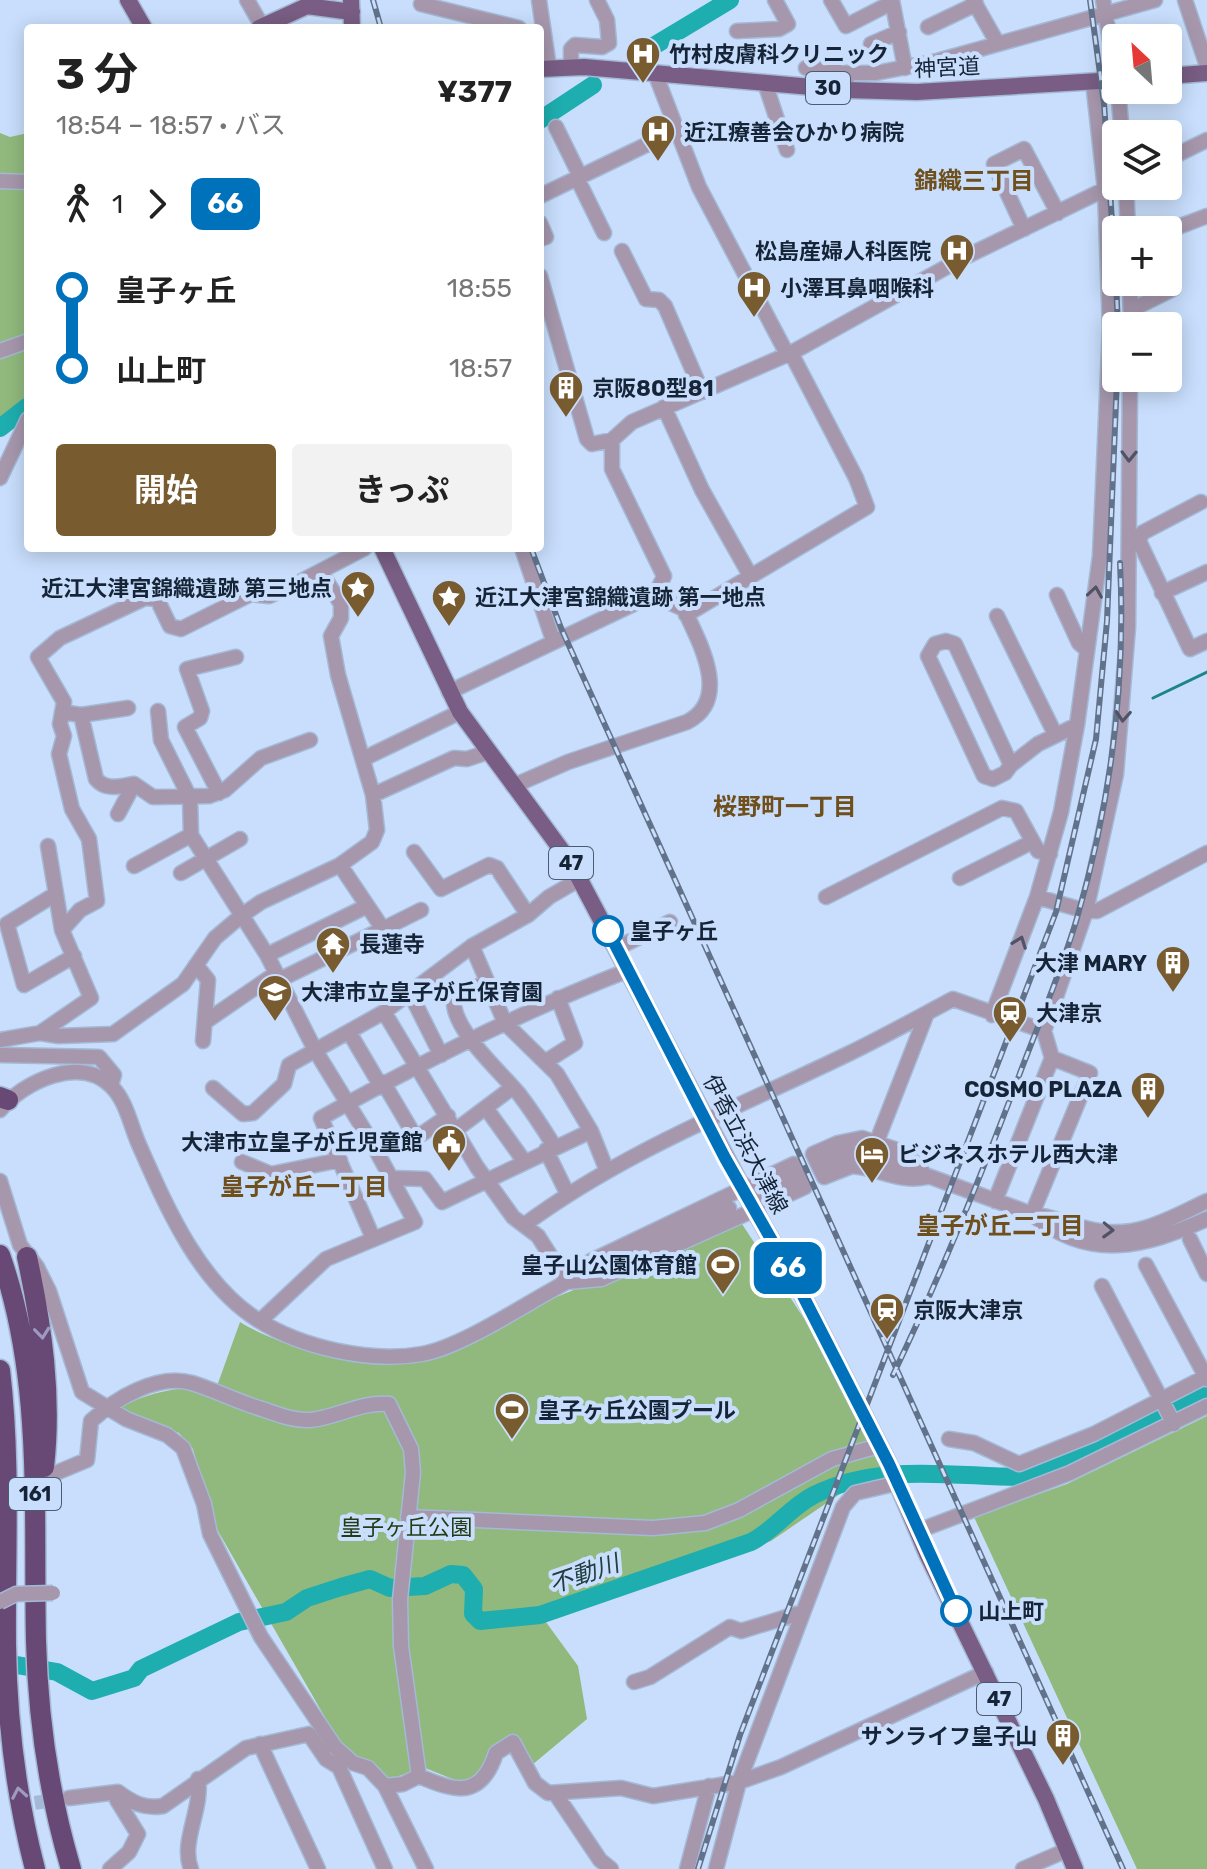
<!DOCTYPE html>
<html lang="ja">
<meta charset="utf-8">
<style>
:root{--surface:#fff;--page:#f2f2f2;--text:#222;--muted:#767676;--accent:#785b2f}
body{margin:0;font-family:Rubik,"Noto Sans JP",sans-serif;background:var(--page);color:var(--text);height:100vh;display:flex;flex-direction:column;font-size:30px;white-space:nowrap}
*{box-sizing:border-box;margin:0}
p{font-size:26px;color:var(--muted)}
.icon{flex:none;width:44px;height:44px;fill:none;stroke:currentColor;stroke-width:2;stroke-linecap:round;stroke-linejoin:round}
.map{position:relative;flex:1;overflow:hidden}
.panel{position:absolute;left:24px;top:24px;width:520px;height:528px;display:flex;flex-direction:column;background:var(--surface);border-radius:8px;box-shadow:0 4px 20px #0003}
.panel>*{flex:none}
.badge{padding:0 16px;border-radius:12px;font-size:28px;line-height:52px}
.needle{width:52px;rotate:334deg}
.buttons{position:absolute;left:1102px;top:24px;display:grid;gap:16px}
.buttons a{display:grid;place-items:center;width:80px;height:80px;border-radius:8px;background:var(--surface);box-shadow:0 4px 20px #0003;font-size:40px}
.map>.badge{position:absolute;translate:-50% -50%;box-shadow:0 0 0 4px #fff}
.legs{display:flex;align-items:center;gap:12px;height:88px;padding:0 32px;font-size:26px}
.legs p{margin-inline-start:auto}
.head{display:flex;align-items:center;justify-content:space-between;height:136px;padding:0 32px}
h1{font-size:44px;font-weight:700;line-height:60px}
.action{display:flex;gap:16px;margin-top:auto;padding:16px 32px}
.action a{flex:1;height:92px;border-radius:8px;background:var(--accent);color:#fff;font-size:32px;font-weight:700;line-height:92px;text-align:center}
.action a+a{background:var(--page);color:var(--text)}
ul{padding:0 32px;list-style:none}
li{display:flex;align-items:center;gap:28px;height:80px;font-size:30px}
li i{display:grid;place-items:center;width:12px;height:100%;margin:0 10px;background:currentColor}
li i::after{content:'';width:20px;height:20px;margin:-10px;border:6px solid;border-radius:50%;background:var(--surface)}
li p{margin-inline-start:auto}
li:first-child i{background:linear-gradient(#0000 50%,currentColor 0)}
li:last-child i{background:linear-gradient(currentColor 50%,#0000 0)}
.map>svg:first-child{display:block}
</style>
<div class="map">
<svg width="1207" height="1869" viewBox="0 0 1207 1869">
<rect width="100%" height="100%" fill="#c8defc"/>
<path fill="#91b97d" d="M 0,133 L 10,137 L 28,133 L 28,394 L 0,420 Z
M 740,1221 L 805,1320 L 891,1478 L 850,1487 L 771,1541 L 543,1618 L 578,1666 L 587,1719 L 532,1765 L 517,1736 L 493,1745 L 482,1770 L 465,1784 L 425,1768 L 386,1780 L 338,1740 L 214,1524 L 193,1449 L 179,1433 L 118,1408 C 152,1391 179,1387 217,1386 L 240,1322 C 280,1347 369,1372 416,1362 C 465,1351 508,1317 554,1298 C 616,1273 678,1247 740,1221 Z
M 1207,1416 L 1207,1869 L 1137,1869 L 974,1517 L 1067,1484 Z"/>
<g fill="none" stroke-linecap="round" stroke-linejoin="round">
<path stroke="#1c858b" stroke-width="3" d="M 1153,698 L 1207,672"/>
<path stroke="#1eaeaf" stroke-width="18" d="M 642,53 L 730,0
M 540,120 L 593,85
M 0,428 L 28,406
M 0,1662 L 57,1672 L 92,1691 L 134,1678 L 141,1669 L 239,1622 L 286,1612 L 307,1598 L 341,1587 L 370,1579 L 390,1588 L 425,1586 L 451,1574 L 463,1575 L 474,1589 L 473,1614 L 480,1621 L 540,1615 L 751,1542 C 775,1530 789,1508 814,1495 C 879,1463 949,1476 1019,1477 C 1082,1464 1151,1422 1207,1390"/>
<path stroke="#a4b9d5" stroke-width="14" stroke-dasharray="14 7" stroke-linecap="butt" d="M 14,1806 L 61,1799"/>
<defs>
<path id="minor" d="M 247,0 L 262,26
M 539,0 L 549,68
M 831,0 L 846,26 L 891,3
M 892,0 L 905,68
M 973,0 L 998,44
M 1103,0 L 1116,74
M 1185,0 L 1207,66
M 421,4 L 519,28
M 928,27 L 976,4
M 737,31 L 779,29 L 788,24 L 775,0
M 871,44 L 899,32
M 571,67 L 571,49 L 575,45 L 602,47 L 609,43 L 607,20 L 597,0
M 806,68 L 847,73
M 655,73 L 699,187 L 787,354
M 765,83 L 787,150
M 846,90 L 847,73 L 876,73 L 937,61 L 1155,0
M 1118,90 L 1122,134
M 556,127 L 580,176
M 1168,159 L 1207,140
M 577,178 L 604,233
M 0,181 L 28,182
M 1126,186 L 1128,230
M 540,196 L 675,131
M 540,223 L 546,237 L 540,239
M 1178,227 L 1207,216
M 1024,229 L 994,164 L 1024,149 L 1058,213
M 622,251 L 646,299 L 659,300 L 665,306 L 702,392
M 540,276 L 587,439 L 592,444 L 612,440
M 1130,282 L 1131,326
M 1131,310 L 1173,289
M 0,351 L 28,341
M 664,407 L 702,490 L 751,577
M 0,478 L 28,419
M 1139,541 L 1190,649 L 1207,641
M 1132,542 L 1139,541 L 1142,533 L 1201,502
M 522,548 L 553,640
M 1162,593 L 1207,572
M 1057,595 L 1079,643 L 1086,649
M 655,596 L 664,576 L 612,469 L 612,440 L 632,422 L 791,353 L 961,259 L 1116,184
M 686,615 L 867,507 L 856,478 L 791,353
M 997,616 L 1055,734
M 449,692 L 642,600 L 655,596 L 684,609 C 699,642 732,699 687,722 L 568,762 L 513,786
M 158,711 L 161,740 L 190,798 L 191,835 L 267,955 L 315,1050 L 372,1143 L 415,1222 L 326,1259 L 260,1321
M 62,712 L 81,715 L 96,779 C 106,791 120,786 134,784 L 153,797 L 209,796 L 225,790 L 261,758 L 310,740
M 81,715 L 128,708
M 363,759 L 460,712
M 1011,765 L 1005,773 L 993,779 L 984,776 L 928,656 L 935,644 L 946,641 L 955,644 L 1011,765 L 1038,744 L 1077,725
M 219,793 L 185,727 L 200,718 L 202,711 L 187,669 L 236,657
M 373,795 L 454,758 L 467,759 L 488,752
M 118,814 L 134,784
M 48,846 L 62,930
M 414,852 L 441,889 L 489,865 L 497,868 L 528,915
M 134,866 L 191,835
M 181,873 L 240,839
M 960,878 L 1032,842
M 54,895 L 7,924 L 24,985 L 74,956
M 826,897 L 1002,808 L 1016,811 L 1038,851 L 1050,854
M 1037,897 L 1086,911 L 1097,911 L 1207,853
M 383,929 L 421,910
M 472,946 L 505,1023 L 557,1074 L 591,1131 L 607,1171
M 617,948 L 670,922
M 267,955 L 367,906
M 196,965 L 208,980 L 203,1041
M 279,980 L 383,929 L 340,865
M 487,982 L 454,998 C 450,1028 501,1072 519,1094 C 532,1111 543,1128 554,1146
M 410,993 L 441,1055
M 384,1012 L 477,1167 L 513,1217 L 538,1236 L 567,1282
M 992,1015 L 1037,897 L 1061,812 L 1077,725 L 1100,556 L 1110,328 L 1105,189 L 1093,81
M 205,1022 L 275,974
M 349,1032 L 379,1083
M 40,1033 L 59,1036 L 113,1034 L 183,984 L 215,938 L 241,916 L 261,902 L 340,865 L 372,842 L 377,830 L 373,795 L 338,675 L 331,636 L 341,618 L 341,604 L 321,572
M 0,1040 L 40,1033 L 91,998 L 62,930 L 80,910 L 97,901 L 89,839 L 72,809 L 59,754 L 64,736 L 60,724 L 64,702 L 38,657 L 60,638 L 145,598 L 157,599 L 170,626 L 181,629 L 251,594 L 269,596 L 292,586 L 365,548
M 0,1055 L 99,1057 L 114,1075 L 111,1085
M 545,1062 L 575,1043 L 558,998
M 383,1082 L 416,1138 L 448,1116
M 213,1088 L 243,1114 L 253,1113 L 284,1084 L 289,1065 L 384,1012 L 472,946 L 528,915 L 549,897 L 580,879
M 486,1108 L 524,1161
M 0,1110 C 23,1082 81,1054 112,1087 C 127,1102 131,1128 140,1147 C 167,1208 199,1283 258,1320 C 302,1348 371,1363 422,1354 C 462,1347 525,1304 563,1284 C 617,1257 674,1233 729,1208
M 457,1129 L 513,1087
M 862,1138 L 906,1153 L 927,1177 C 898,1183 879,1168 852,1166 L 824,1177 L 813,1154 L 838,1143 Z
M 877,1141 L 927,1013
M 546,1150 L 567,1193
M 242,1162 L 271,1174 L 340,1160
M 794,1164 L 805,1187 L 601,1279 L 567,1282 L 591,1261 Z
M 822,1164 L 847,1154 L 868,1154 L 1032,1214 C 1056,1217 1076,1228 1099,1231 C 1139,1238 1173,1217 1207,1201
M 392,1178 L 425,1179 L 442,1202 L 591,1131
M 0,1181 L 20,1245 L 37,1267 L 49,1291 L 82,1392 L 126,1419 L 167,1435 L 183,1448 L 204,1504 L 210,1534 L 261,1637 L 335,1747 L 353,1763 L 368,1768 L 385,1786 L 426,1869
M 756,1195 L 794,1177
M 995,1201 L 1052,1058 L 1044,1031 L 1086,911 L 1116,774 L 1128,627 L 1130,378
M 1032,1214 L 1090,1073 L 1052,1058
M 1033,1215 C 1090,1262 1145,1247 1207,1219
M 524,1225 C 624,1151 739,1107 850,1053 C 885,1036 919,1017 953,999 L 1044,1031
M 373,1238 L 321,1118 C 420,1063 522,1011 629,970
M 1190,1239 L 1207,1274
M 1146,1265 L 1207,1379
M 1102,1286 L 1174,1424
M 949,1439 L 974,1443 L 1019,1464 L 1094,1434 L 1207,1376
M 51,1475 L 87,1460 L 91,1421 C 115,1399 157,1373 192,1383 C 215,1390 238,1402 262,1409 C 277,1414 293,1421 310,1420 C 336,1418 362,1401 389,1404 L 411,1449 L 413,1472 L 400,1600 L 401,1646 L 419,1776
M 408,1517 L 653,1528 L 705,1523 L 739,1510 L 832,1459 L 879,1446
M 918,1531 L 1070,1473 L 1207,1406
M 634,1682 L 650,1677 L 730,1627 L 741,1631 L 803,1612
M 260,1744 L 318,1869
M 385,1786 L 403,1784 L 419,1776 C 456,1792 481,1799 496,1753 L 513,1742 L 535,1783 L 548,1793 L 621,1788 L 653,1796 L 739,1782 L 781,1767 L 986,1672
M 555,1793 L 600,1860 L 611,1869
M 69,1798 L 118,1792 C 133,1803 144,1809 163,1806 L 246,1748 L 309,1734 L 326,1759 L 339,1767 L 385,1869
M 110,1869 L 129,1852 L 138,1834 L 117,1800 L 118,1792
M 191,1869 C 180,1842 203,1809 198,1779
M 687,1869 L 709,1786
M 716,1869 L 739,1782 L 843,1507 L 855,1493 L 898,1483
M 1023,1869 L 1067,1850"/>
<path id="major" d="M 128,0 L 144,28
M 351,0 L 352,28
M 259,28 L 307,6 L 352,12
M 540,69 L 584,67 L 846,90 L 917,92 L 1116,80
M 1168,76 L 1207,73
M 382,548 L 460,712 L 571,863 L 745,1193
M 751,1204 L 800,1290 L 889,1464 L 927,1554 L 1046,1799 L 1075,1869"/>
<path id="highway" d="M 0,1097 L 8,1100
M 0,1255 C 44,1379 33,1512 36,1641 C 38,1718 49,1795 71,1869
M 27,1257 C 42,1326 52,1396 44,1467
M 0,1370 C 11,1462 5,1554 6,1645 C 7,1721 16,1796 35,1869"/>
</defs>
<use href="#minor" stroke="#a4b9d5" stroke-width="17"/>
<use href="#major" stroke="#a4b9d5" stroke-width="19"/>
<use href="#highway" stroke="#a4b9d5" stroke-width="23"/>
<use href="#minor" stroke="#a697ad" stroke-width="14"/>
<use href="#major" stroke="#795d84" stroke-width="16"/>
<use href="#highway" stroke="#684975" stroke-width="20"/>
<defs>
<path id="rail" d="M 373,0 L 381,28
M 1090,0 L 1104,103 L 1116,282
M 1116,282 L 1118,326
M 531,548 L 561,628 L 1123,1869
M 893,1375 C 938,1281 977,1186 1014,1089 C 1035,1032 1060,976 1077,918 C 1111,802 1126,683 1120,563
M 698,1869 L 740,1735 L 1056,912 L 1096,739 L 1107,621 L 1117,378"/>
</defs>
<use href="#rail" stroke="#61728a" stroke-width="6"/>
<use href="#rail" stroke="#c8defc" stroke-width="3" stroke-dasharray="9" stroke-linecap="butt"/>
<defs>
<path id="minor-bridge" d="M 0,1602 L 16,1594 L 53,1593"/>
<path id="major-bridge" d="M 745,1193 L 751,1204"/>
</defs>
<use href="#minor-bridge" stroke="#a4b9d5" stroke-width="17" stroke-linecap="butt"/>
<use href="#major-bridge" stroke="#a4b9d5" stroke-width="19" stroke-linecap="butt"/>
<use href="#minor-bridge" stroke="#a697ad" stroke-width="14"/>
<use href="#major-bridge" stroke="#795d84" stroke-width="16"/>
</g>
<defs><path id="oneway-chevron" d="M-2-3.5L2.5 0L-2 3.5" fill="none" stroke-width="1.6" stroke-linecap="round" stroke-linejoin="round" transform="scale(2)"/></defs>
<g stroke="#505266">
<use href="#oneway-chevron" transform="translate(1129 456) rotate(91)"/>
<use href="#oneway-chevron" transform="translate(1095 592) rotate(-81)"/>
<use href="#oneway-chevron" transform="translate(1123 716) rotate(94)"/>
<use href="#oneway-chevron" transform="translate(1020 942) rotate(-70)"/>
<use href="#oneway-chevron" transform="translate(1108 1230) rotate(2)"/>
</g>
<g stroke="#9d9bbf">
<use href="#oneway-chevron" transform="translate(42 1333) rotate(84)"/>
<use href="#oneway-chevron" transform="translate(19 1793) rotate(-100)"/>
</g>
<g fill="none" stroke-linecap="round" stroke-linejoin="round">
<defs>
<path id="line-1" d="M 608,931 L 725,1158 L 800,1290 L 889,1464 L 956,1611"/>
</defs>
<use href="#line-1" stroke="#fff" stroke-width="18"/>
<use href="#line-1" stroke="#0072bc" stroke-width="12"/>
</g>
<defs>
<symbol id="hospital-pin" viewBox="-11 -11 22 30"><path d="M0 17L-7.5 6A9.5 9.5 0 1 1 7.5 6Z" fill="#785b2f" stroke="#c8defc"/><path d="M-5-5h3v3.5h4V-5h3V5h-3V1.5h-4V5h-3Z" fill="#fff"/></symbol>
<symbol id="building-pin" viewBox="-11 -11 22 30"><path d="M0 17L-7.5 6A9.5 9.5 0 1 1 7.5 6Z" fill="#785b2f" stroke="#c8defc"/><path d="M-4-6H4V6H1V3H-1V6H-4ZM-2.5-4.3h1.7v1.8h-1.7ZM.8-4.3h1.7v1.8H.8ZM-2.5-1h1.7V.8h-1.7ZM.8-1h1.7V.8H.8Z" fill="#fff"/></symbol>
<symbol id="sight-pin" viewBox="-11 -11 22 30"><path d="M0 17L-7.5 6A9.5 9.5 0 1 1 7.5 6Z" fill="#785b2f" stroke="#c8defc"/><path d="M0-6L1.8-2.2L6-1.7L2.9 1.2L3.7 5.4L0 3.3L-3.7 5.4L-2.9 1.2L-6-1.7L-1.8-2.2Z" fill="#fff"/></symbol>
<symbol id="temple-pin" viewBox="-11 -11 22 30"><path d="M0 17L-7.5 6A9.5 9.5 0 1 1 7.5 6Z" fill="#785b2f" stroke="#c8defc"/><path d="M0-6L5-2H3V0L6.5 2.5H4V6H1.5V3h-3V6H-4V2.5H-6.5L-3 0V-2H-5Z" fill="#fff"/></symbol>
<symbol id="school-pin" viewBox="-11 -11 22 30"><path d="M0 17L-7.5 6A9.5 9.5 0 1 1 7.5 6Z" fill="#785b2f" stroke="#c8defc"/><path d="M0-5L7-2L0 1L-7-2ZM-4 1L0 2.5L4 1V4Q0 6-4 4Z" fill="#fff"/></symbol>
<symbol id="station-pin" viewBox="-11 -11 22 30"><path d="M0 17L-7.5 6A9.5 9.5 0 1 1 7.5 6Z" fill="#785b2f" stroke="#c8defc"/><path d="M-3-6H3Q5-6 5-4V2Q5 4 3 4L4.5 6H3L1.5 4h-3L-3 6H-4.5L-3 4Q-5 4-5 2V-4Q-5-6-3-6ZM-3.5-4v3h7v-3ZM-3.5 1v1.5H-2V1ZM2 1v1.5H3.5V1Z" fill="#fff"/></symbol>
<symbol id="civic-pin" viewBox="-11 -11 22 30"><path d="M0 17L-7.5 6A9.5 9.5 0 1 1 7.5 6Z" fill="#785b2f" stroke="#c8defc"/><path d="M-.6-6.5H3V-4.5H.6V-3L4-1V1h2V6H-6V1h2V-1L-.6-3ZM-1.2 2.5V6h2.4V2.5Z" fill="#fff"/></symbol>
<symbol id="hotel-pin" viewBox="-11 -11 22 30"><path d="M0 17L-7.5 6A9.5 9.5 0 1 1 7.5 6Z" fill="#785b2f" stroke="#c8defc"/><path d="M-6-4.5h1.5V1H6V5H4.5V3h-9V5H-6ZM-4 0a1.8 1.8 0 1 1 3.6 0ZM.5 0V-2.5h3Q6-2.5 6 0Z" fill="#fff"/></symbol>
<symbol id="stadium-pin" viewBox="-11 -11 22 30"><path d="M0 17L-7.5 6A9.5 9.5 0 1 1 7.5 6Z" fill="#785b2f" stroke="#c8defc"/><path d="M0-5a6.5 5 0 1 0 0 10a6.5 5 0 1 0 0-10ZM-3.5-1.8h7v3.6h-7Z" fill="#fff"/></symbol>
</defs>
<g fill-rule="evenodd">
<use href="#hospital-pin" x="623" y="34" width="40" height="54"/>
<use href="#hospital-pin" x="638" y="112" width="40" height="54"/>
<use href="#hospital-pin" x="937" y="231" width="40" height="54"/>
<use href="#hospital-pin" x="734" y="268" width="40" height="54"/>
<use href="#building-pin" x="546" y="368" width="40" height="54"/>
<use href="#sight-pin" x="338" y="568" width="40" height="54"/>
<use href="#sight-pin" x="429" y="577" width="40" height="54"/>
<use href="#temple-pin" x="313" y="924" width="40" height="54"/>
<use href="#building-pin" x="1153" y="943" width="40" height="54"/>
<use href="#school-pin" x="255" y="972" width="40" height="54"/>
<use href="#station-pin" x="990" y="993" width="40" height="54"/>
<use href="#building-pin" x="1128" y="1069" width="40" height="54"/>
<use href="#civic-pin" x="429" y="1122" width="40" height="54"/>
<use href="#hotel-pin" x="852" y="1134" width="40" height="54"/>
<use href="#stadium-pin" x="703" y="1245" width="40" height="54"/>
<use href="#station-pin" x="867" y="1290" width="40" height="54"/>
<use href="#stadium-pin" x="492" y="1390" width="40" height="54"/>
<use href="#building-pin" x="1043" y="1716" width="40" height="54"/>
</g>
<g fill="#fff" stroke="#0072bc" stroke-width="4">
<circle cx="608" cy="931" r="14"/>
<circle cx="956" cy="1611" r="14"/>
</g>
<g text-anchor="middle" stroke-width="8" stroke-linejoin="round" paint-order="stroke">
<g fill="#c8defc" stroke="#4b5c72" stroke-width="2">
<rect x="806" y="72" width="44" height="32" rx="6"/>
<rect x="549" y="847" width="44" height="32" rx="6"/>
<rect x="9" y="1478" width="52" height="32" rx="6"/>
<rect x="977" y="1683" width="44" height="32" rx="6"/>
</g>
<g font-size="20" font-weight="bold" fill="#162437">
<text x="828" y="95">30</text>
<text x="571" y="870">47</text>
<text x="35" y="1501">161</text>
<text x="999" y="1706">47</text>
</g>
<g font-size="22" font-weight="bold" fill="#162437" stroke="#c8defc" text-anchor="start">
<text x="669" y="62">竹村皮膚科クリニック</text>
<text x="684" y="140">近江療善会ひかり病院</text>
<text x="931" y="259" text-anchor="end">松島産婦人科医院</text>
<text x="780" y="296">小澤耳鼻咽喉科</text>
<text x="592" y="396">京阪80型81</text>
<text x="332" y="596" text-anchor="end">近江大津宮錦織遺跡 第三地点</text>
<text x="475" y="605">近江大津宮錦織遺跡 第一地点</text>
<text x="359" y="952">長蓮寺</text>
<text x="1147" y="971" text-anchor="end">大津 MARY</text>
<text x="301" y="1000">大津市立皇子が丘保育園</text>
<text x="1036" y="1021">大津京</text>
<text x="1122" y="1097" text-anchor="end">COSMO PLAZA</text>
<text x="423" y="1150" text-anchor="end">大津市立皇子が丘児童館</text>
<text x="898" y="1162">ビジネスホテル西大津</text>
<text x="697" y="1273" text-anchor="end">皇子山公園体育館</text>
<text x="913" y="1318">京阪大津京</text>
<text x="538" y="1418">皇子ヶ丘公園プール</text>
<text x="1037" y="1744" text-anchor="end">サンライフ皇子山</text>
</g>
<g font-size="22" fill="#162437" stroke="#c8defc">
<text transform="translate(947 67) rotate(-3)" y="8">神宮道</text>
<text transform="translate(746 1144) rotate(62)" y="8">伊香立浜大津線</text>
</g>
<g font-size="22" font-weight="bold" fill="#162437" stroke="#c8defc" text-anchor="start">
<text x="630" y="939">皇子ヶ丘</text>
<text x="978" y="1619">山上町</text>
</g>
<g font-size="22" fill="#243c16" stroke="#c8defc">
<text x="406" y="1535">皇子ヶ丘公園</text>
</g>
<g font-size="24" font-weight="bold" fill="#6f4f1b" stroke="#c8defc">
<text x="974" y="189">錦織三丁目</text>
<text x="785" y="815">桜野町一丁目</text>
<text x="304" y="1195">皇子が丘一丁目</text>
<text x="1000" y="1234">皇子が丘二丁目</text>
</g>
<g font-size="24" font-style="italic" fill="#223e3e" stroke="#c8defc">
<text transform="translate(584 1574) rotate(-19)" y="8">不動川</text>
</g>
</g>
</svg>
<div class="buttons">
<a><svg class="needle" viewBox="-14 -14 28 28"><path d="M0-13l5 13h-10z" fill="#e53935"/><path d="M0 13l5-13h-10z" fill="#767676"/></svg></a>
<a><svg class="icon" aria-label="layers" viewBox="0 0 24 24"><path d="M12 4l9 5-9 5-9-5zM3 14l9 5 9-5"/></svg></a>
<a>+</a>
<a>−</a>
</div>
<b class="badge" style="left:788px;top:1268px;background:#0072bc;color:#fff">66</b>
<section class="panel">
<div class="head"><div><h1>3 分</h1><p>18:54 – 18:57 · バス</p></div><b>¥377</b></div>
<div class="legs"><svg class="icon" aria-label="walk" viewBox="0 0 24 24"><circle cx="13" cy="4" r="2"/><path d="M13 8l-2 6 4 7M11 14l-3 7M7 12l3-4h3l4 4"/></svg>1<svg class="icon" aria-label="forward" viewBox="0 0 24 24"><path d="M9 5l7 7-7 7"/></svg><b class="badge" style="background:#0072bc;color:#fff">66</b></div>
<ul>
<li><i style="color:#0072bc"></i><b>皇子ヶ丘</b><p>18:55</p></li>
<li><i style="color:#0072bc"></i><b>山上町</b><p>18:57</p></li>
</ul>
<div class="action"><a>開始</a><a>きっぷ</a></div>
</section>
</div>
